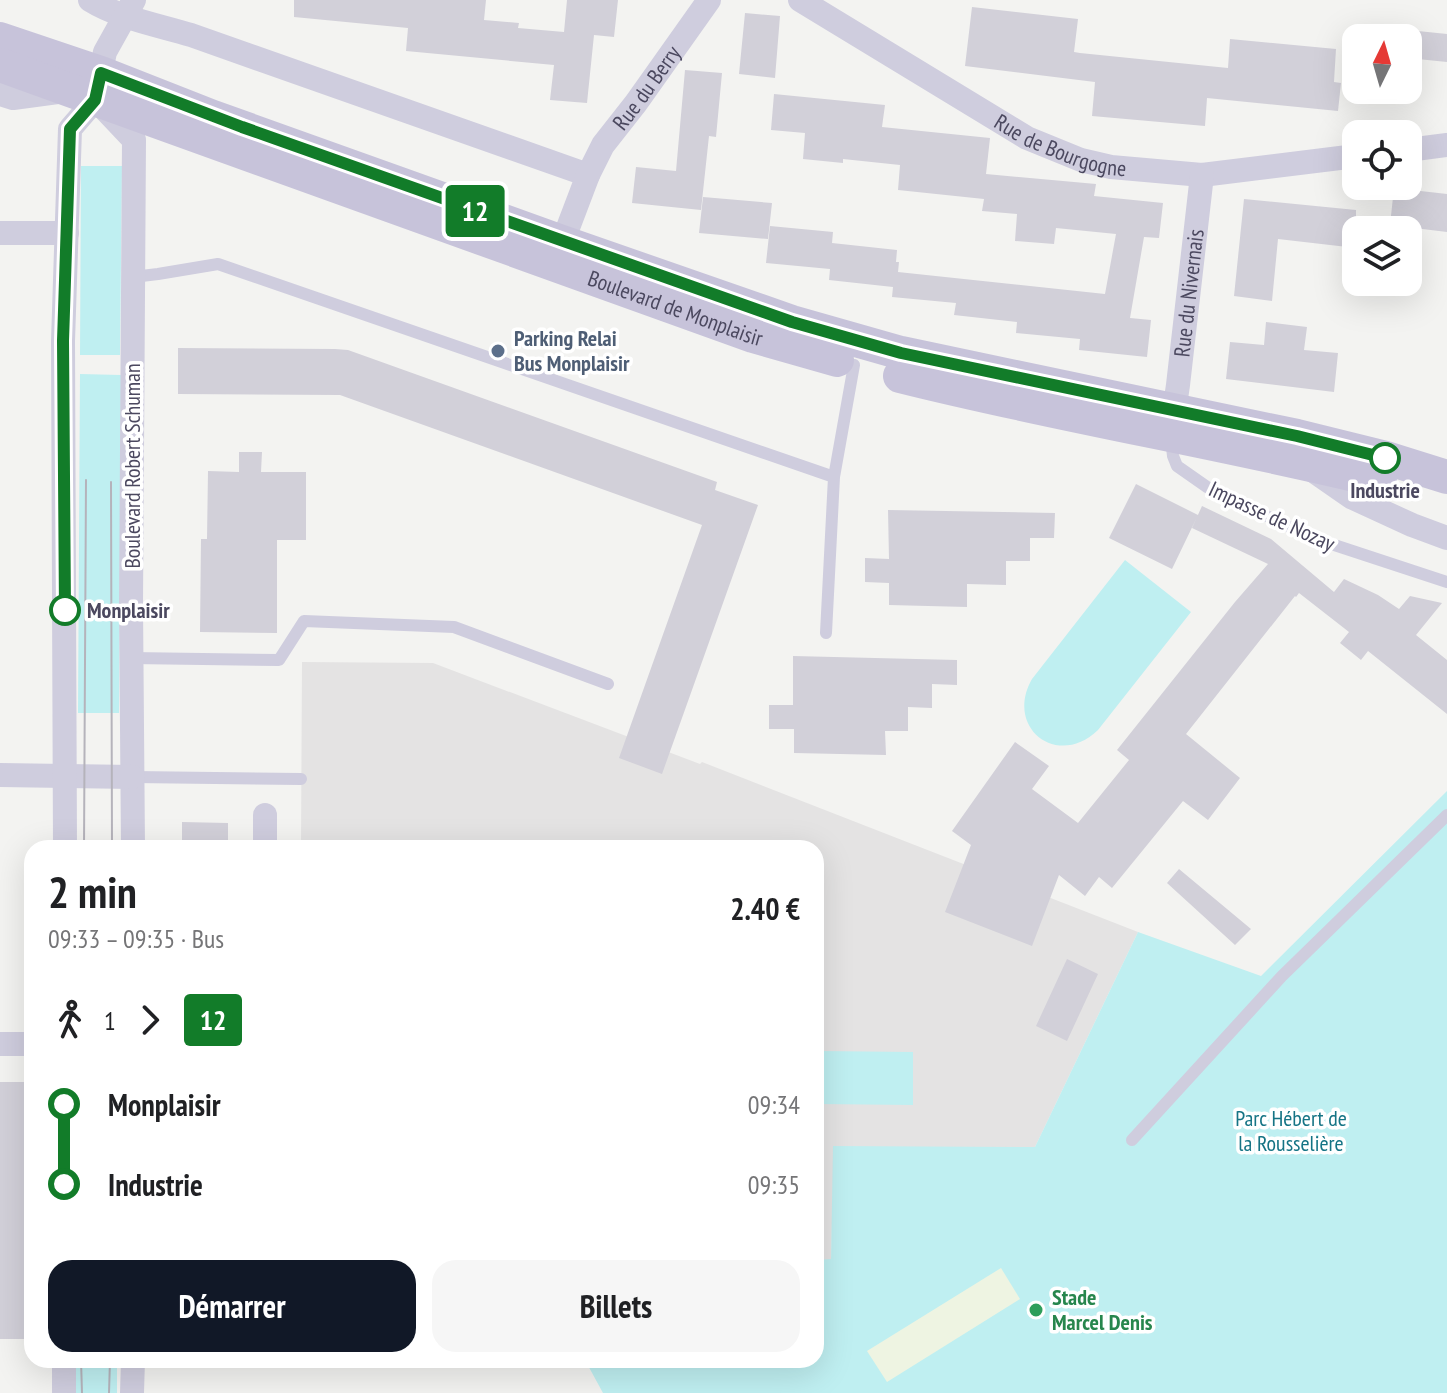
<!DOCTYPE html>
<html lang="fr">
<meta charset="utf-8">
<style>
:root{--surface:#fff;--page:#f6f6f6;--text:#202124;--muted:#757577;--accent:#111827}
body{margin:0;font-family:"PT Sans Narrow",sans-serif;background:var(--page);color:var(--text);height:100vh;display:flex;flex-direction:column;font-size:30px;white-space:nowrap}
*{box-sizing:border-box;margin:0}
p{font-size:26px;color:var(--muted)}
.icon{flex:none;width:44px;height:44px;fill:none;stroke:currentColor;stroke-width:2;stroke-linecap:round;stroke-linejoin:round}
.map{position:relative;flex:1;overflow:hidden}
.details{position:absolute;left:24px;top:840px;width:800px;height:528px;display:flex;flex-direction:column;background:var(--surface);border-radius:24px;box-shadow:0 8px 32px #0002}
.details>*{flex:none}
.badge{padding:0 16px;border-radius:6px;font-size:28px;line-height:52px}
.needle{width:52px;rotate:5deg}
.fabs{position:absolute;left:1342px;top:24px;display:grid;gap:16px}
.fabs a{display:grid;place-items:center;width:80px;height:80px;border-radius:16px;background:var(--surface);box-shadow:0 8px 32px #0002;font-size:40px}
.map>.badge{position:absolute;translate:-50% -50%;box-shadow:0 0 0 4px #fff}
.legs{display:flex;align-items:center;gap:12px;height:88px;padding:0 24px;font-size:26px}
.legs p{margin-inline-start:auto}
.summary{display:flex;align-items:center;justify-content:space-between;height:136px;padding:0 24px}
h1{font-size:44px;font-weight:700;line-height:60px}
.primary-button{display:flex;gap:16px;margin-top:auto;padding:16px 24px}
.primary-button a{flex:1;height:92px;border-radius:24px;background:var(--accent);color:#fff;font-size:32px;font-weight:700;line-height:92px;text-align:center}
.primary-button a+a{background:var(--page);color:var(--text)}
ul{padding:0 24px;list-style:none}
li{display:flex;align-items:center;gap:28px;height:80px;font-size:30px}
li i{display:grid;place-items:center;width:12px;height:100%;margin:0 10px;background:currentColor}
li i::after{content:'';width:20px;height:20px;margin:-10px;border:6px solid;border-radius:50%;background:var(--surface)}
li p{margin-inline-start:auto}
li:first-child i{background:linear-gradient(#0000 50%,currentColor 0)}
li:last-child i{background:linear-gradient(currentColor 50%,#0000 0)}
.map>svg:first-child{display:block}
</style>
<div class="map">
<svg width="1447" height="1393" viewBox="0 0 1447 1393">
<rect width="100%" height="100%" fill="#f3f3f1"/>
<path fill="#e4e3e3" d="M 302,662 L 433,663 L 700,764 L 702,762 L 1138,932 L 1035,1147 L 834,1147 L 831,1260 L 816,1260 L 816,848 L 301,848 Z"/>
<path fill="#bfeff1" d="M 81,166 L 122,166 L 120,355 L 80,355 Z
M 80,374 L 121,375 L 119,713 L 78,713 Z
M 1125,560 L 1191,612 L 1098,730 C 1058,769 1004,728 1032,679 Z
M 1447,791 L 1447,1393 L 603,1393 L 585,1360 L 816,1360 L 816,1260 L 831,1259 L 833,1146 L 1035,1147 L 1138,932 L 1261,976 Z
M 817,1051 L 913,1052 L 913,1105 L 816,1104 Z
M 76,1360 L 117,1360 L 117,1393 L 75,1393 Z"/>
<path fill="#eef4e2" d="M 1001,1268 L 1020,1299 L 887,1382 L 867,1351 Z"/>
<path fill="#d2d0d9" d="M 294,0 L 486,0 L 484,20 L 519,23 L 518,28 L 564,32 L 567,0 L 618,0 L 614,37 L 594,35 L 587,103 L 550,100 L 554,65 L 406,51 L 408,28 L 294,17 Z
M 972,7 L 1078,19 L 1074,52 L 1080,53 L 1228,68 L 1230,39 L 1336,49 L 1334,82 L 1341,83 L 1338,111 L 1207,98 L 1205,126 L 1092,116 L 1095,82 L 965,66 Z
M 745,13 L 780,16 L 775,78 L 739,74 Z
M 1408,30 L 1447,34 L 1447,62 L 1408,58 Z
M 685,70 L 722,73 L 716,137 L 709,136 L 701,210 L 632,203 L 636,167 L 676,171 Z
M 774,94 L 885,105 L 882,127 L 990,138 L 986,174 L 1096,184 L 1094,196 L 1163,203 L 1159,238 L 1144,237 L 1130,318 L 1151,320 L 1147,357 L 1079,350 L 1080,339 L 1016,333 L 1017,322 L 954,315 L 956,303 L 892,297 L 893,287 L 829,280 L 830,269 L 766,263 L 770,226 L 833,232 L 832,243 L 897,250 L 896,262 L 899,262 L 898,272 L 1105,294 L 1116,234 L 1056,228 L 1054,244 L 1015,241 L 1017,214 L 982,211 L 984,199 L 898,190 L 900,165 L 843,159 L 843,163 L 803,159 L 805,133 L 771,130 Z
M 1394,188 L 1447,194 L 1447,232 L 1390,225 Z
M 703,197 L 772,203 L 768,239 L 699,233 Z
M 1244,199 L 1356,210 L 1356,248 L 1278,239 L 1272,301 L 1234,296 Z
M 1266,322 L 1307,327 L 1304,350 L 1338,353 L 1334,392 L 1226,379 L 1230,342 L 1264,345 Z
M 178,348 L 335,349 L 348,350 L 717,482 L 715,490 L 758,505 L 662,774 L 619,758 L 702,525 L 340,395 L 178,394 Z
M 239,452 L 262,452 L 261,472 L 306,472 L 306,540 L 277,540 L 277,633 L 200,632 L 201,539 L 207,539 L 208,471 L 239,472 Z
M 1136,484 L 1198,515 L 1172,569 L 1109,538 Z
M 1202,506 L 1271,539 L 1334,592 L 1344,579 L 1378,595 L 1399,609 L 1410,596 L 1442,603 L 1416,635 L 1447,660 L 1447,714 L 1368,651 L 1361,660 L 1340,643 L 1349,632 L 1299,593 L 1296,597 L 1295,596 L 1186,734 L 1240,778 L 1208,820 L 1183,801 L 1112,888 L 1099,877 L 1085,896 L 1059,875 L 1032,946 L 945,912 L 971,845 L 952,831 L 1015,742 L 1049,766 L 1032,789 L 1078,823 L 1129,760 L 1117,750 L 1235,602 L 1268,564 L 1192,528 Z
M 888,510 L 1055,513 L 1054,538 L 1030,538 L 1030,561 L 1006,561 L 1006,585 L 967,584 L 967,607 L 889,605 L 889,583 L 865,582 L 865,558 L 889,559 Z
M 793,656 L 957,660 L 957,685 L 932,684 L 932,708 L 908,707 L 908,731 L 885,731 L 886,755 L 794,753 L 794,729 L 769,729 L 769,705 L 793,705 Z
M 182,822 L 228,823 L 228,848 L 182,848 Z
M 1179,869 L 1251,929 L 1235,945 L 1167,883 Z
M 1067,959 L 1098,974 L 1067,1041 L 1036,1026 Z
M 0,1082 L 31,1082 L 32,1339 L 0,1339 Z"/>
<g fill="none" stroke-linecap="round" stroke-linejoin="round">
<path stroke="#cfcdde" stroke-width="12" d="M 133,277 L 158,274 L 218,264 L 834,477
M 1171,438 L 1173,456 L 1177,466 L 1207,487 L 1310,537 L 1447,582
M 826,633 L 834,477 L 854,365
M 131,658 L 279,660 L 304,621 L 454,627 L 608,684
M 133,777 L 301,779
M 1132,1140 L 1282,976 L 1447,815"/>
<g stroke="#cfcdde" stroke-width="24">
<path d="M 90,0 C 119,18 158,25 191,35 L 588,175"/>
<path id="s1" d="M 800,0 L 1027,138 L 1081,160 L 1111,167 L 1202,175 L 1356,156"/>
<path d="M 0,94 L 13,98 L 65,91"/>
<path d="M 100,104 L 134,140 L 131,605 L 133,848"/>
<path d="M 1408,150 L 1447,145"/>
<path d="M 0,233 L 67,233"/>
<path id="s2" d="M 558,254 L 588,175 L 603,145 L 636,103 L 709,0"/>
<path id="s3" d="M 1172,426 L 1178,385 L 1202,175"/>
<path d="M 1315,472 L 1351,497 L 1412,525 L 1447,538"/>
<path d="M 0,775 L 133,777"/>
<path d="M 65,848 L 63,341 L 70,129 L 95,100 L 105,52 L 134,0"/>
<path d="M 265,848 L 265,815"/>
<path d="M 0,1044 L 32,1044"/>
<path d="M 64,1393 L 64,1360"/>
<path d="M 132,1393 L 133,1360"/>
</g>
<g stroke="#c7c3da" stroke-width="34">
<path d="M 0,39 L 101,73 L 213,117 L 562,242 L 792,322 L 901,353 L 1297,436 L 1386,458 L 1447,477"/>
<path id="s4" d="M 0,65 L 753,336 L 837,360"/>
<path d="M 900,376 C 1059,416 1221,442 1380,481"/>
</g>
<path stroke="#b5b3bb" stroke-width="2" d="M 111,482 L 112,848
M 84,848 L 86,480
M 81,1360 L 82,1393
M 109,1393 L 110,1360"/>
</g>
<g fill="none" stroke-linecap="round" stroke-linejoin="round">
<defs>
<path id="line-1" d="M 65,610 L 63,341 L 70,129 L 95,100 L 101,73 L 242,127 L 792,322 L 901,353 L 1297,436 L 1385,458"/>
</defs>
<use href="#line-1" stroke="#fff" stroke-width="18"/>
<use href="#line-1" stroke="#127c29" stroke-width="12"/>
</g>
<circle fill="#5c6f8a" stroke="#fff" stroke-width="3" cx="498" cy="351" r="8"/>
<g fill="#fff" stroke="#127c29" stroke-width="4">
<circle cx="1385" cy="458" r="14"/>
<circle cx="65" cy="610" r="14"/>
</g>
<circle fill="#2e9e5b" stroke="#fff" stroke-width="3" cx="1036" cy="1310" r="8"/>
<g text-anchor="middle" stroke-width="7" stroke-linejoin="round" paint-order="stroke">
<g font-size="22" fill="#4b485f" stroke="#fff">
<text dy="8" stroke="none"><textPath href="#s2" startOffset="190">Rue du Berry</textPath></text>
<text dy="8" stroke="none"><textPath href="#s1" startOffset="300">Rue de Bourgogne</textPath></text>
<text dy="8" stroke="none"><textPath href="#s3" startOffset="134">Rue du Nivernais</textPath></text>
<text dy="8" stroke="none"><textPath href="#s4" startOffset="718">Boulevard de Monplaisir</textPath></text>
<text transform="translate(132 466) rotate(-90)" y="8">Boulevard Robert Schuman</text>
<text transform="translate(1272 516) rotate(25)" y="8">Impasse de Nozay</text>
</g>
<g font-size="22" font-weight="bold" fill="#4e5e75" stroke="#fff" text-anchor="start">
<text x="514" y="346">Parking Relai<tspan x="514" dy="25">Bus Monplaisir</tspan></text>
</g>
<g font-size="22" font-weight="bold" fill="#4b485f" stroke="#fff">
<text x="1385" y="498">Industrie</text>
<text x="87" y="618" text-anchor="start">Monplaisir</text>
</g>
<g font-size="22" fill="#157485" stroke="#fff">
<text x="1291" y="1126">Parc Hébert de<tspan x="1291" dy="25">la Rousselière</tspan></text>
</g>
<g font-size="22" font-weight="bold" fill="#27864d" stroke="#fff" text-anchor="start">
<text x="1052" y="1305">Stade<tspan x="1052" dy="25">Marcel Denis</tspan></text>
</g>
</g>
</svg>
<div class="fabs">
<a><svg class="needle" viewBox="-14 -14 28 28"><path d="M0-13l5 13h-10z" fill="#e53935"/><path d="M0 13l5-13h-10z" fill="#757577"/></svg></a>
<a><svg class="icon" aria-label="locate" viewBox="0 0 24 24"><circle cx="12" cy="12" r="6"/><path d="M12 2v4M12 18v4M2 12h4M18 12h4"/></svg></a>
<a><svg class="icon" aria-label="layers" viewBox="0 0 24 24"><path d="M12 4l9 5-9 5-9-5zM3 14l9 5 9-5"/></svg></a>
</div>
<b class="badge" style="left:475px;top:211px;background:#127c29;color:#fff">12</b>
<section class="details">
<div class="summary"><div><h1>2 min</h1><p>09:33 – 09:35 · Bus</p></div><b>2.40 €</b></div>
<div class="legs"><svg class="icon" aria-label="walk" viewBox="0 0 24 24"><circle cx="13" cy="4" r="2"/><path d="M13 8l-2 6 4 7M11 14l-3 7M7 12l3-4h3l4 4"/></svg>1<svg class="icon" aria-label="forward" viewBox="0 0 24 24"><path d="M9 5l7 7-7 7"/></svg><b class="badge" style="background:#127c29;color:#fff">12</b></div>
<ul>
<li><i style="color:#127c29"></i><b>Monplaisir</b><p>09:34</p></li>
<li><i style="color:#127c29"></i><b>Industrie</b><p>09:35</p></li>
</ul>
<div class="primary-button"><a>Démarrer</a><a>Billets</a></div>
</section>
</div>
